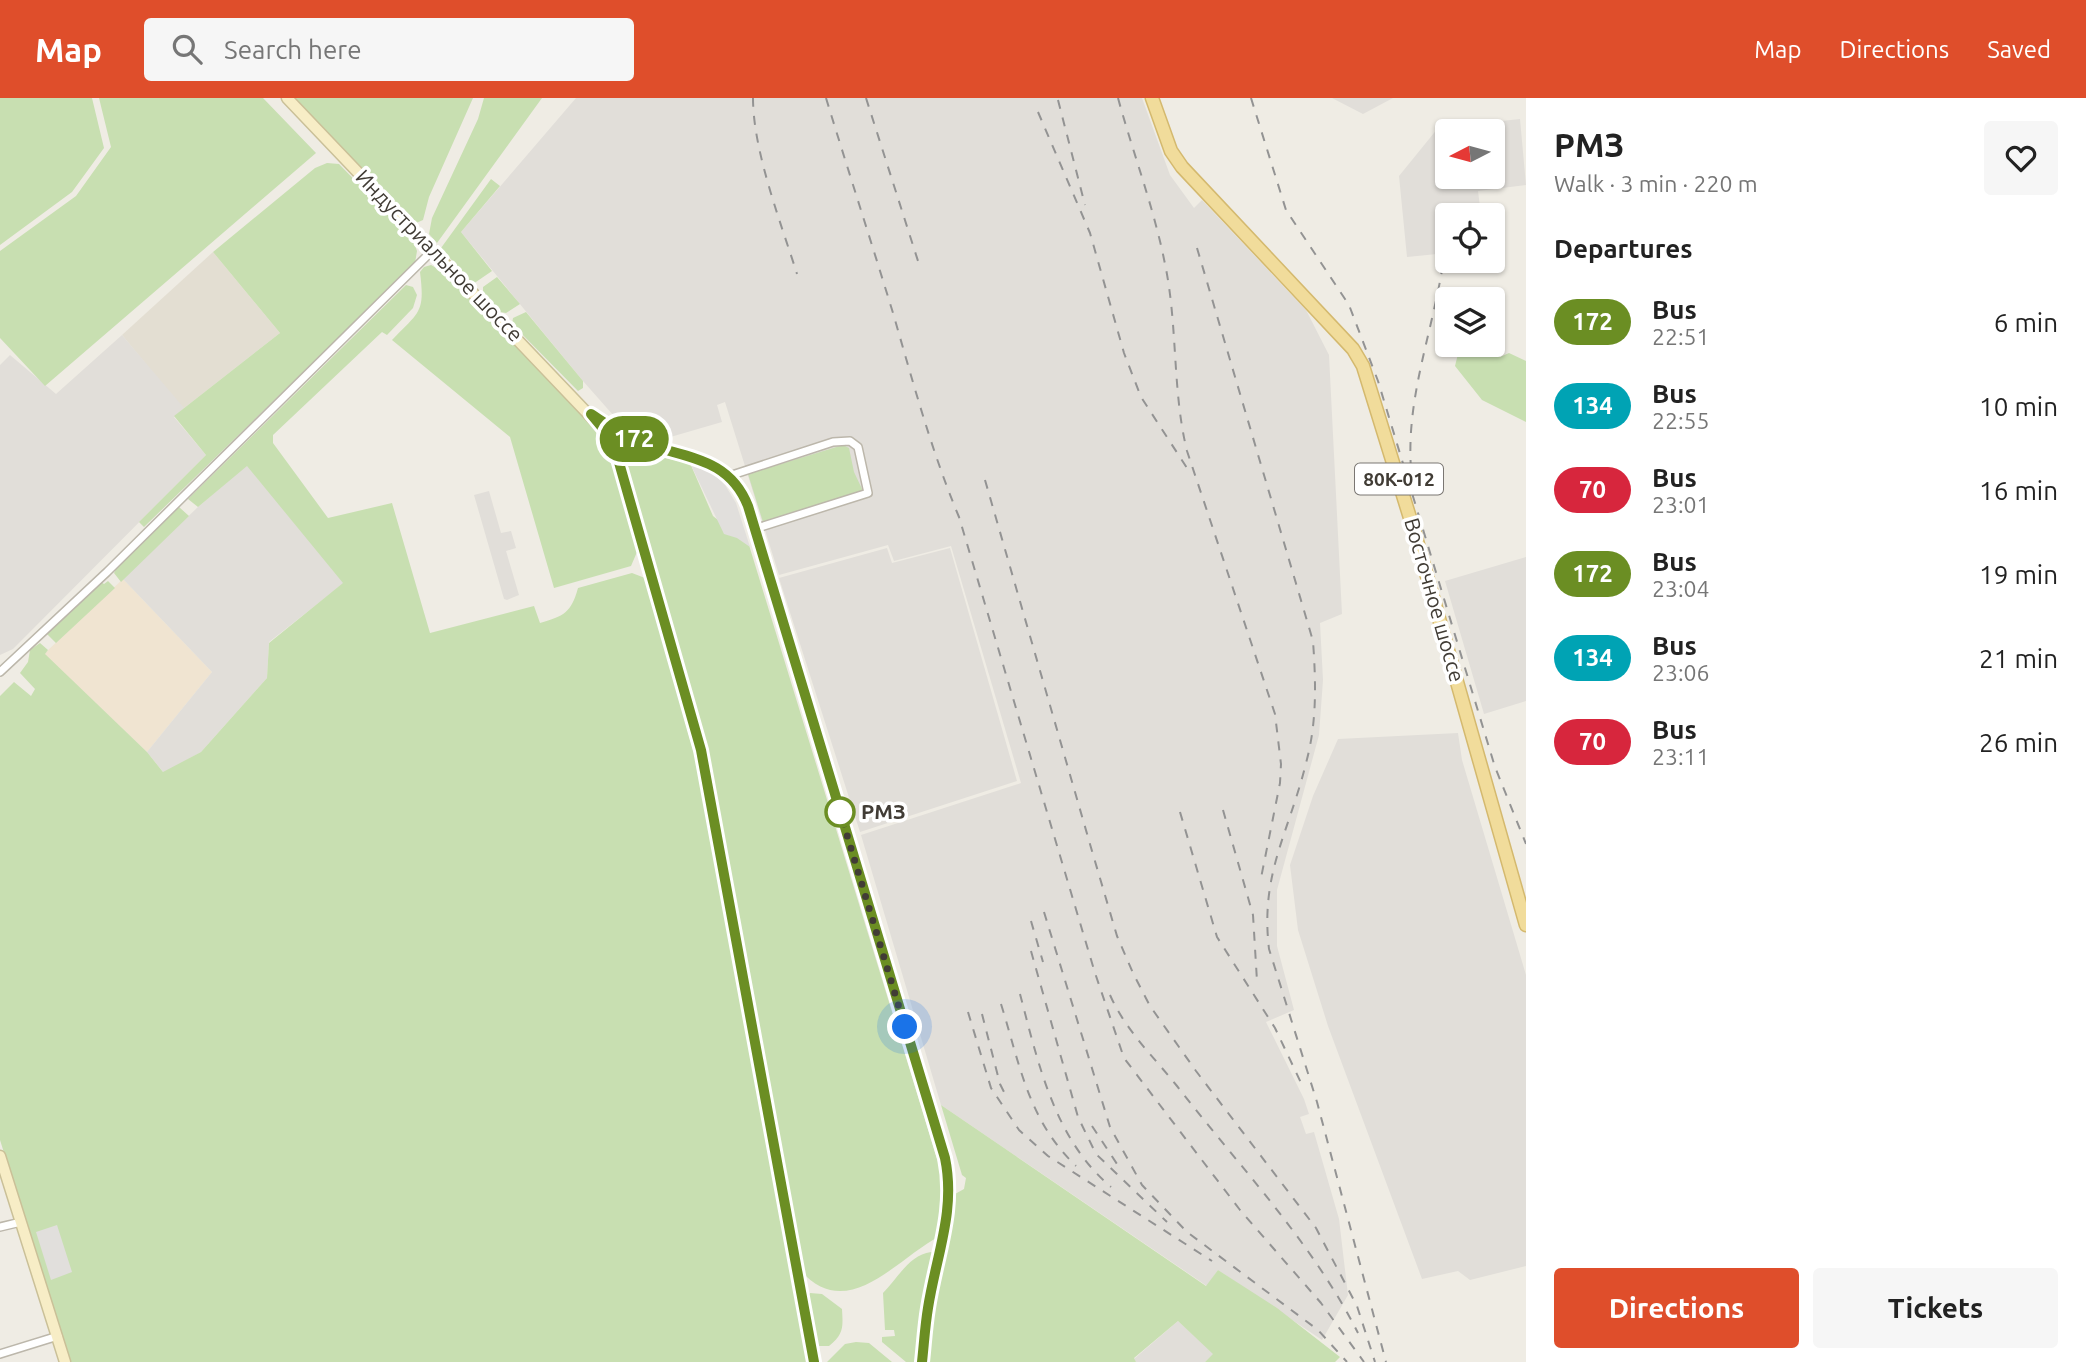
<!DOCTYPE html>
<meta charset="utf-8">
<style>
:root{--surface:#fff;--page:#f6f6f6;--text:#222;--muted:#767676;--accent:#df4e2b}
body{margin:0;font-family:Ubuntu,sans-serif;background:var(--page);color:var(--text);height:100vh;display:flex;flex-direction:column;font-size:26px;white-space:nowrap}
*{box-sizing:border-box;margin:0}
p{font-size:23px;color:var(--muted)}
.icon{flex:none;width:38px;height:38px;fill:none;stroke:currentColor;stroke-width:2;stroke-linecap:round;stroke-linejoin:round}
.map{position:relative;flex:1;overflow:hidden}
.sheet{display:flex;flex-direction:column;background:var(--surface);width:560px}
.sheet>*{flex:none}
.badge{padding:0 14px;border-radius:23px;font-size:24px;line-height:46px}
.needle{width:46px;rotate:264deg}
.controls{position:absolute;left:1435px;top:21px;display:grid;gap:14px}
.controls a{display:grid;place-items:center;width:70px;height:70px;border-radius:7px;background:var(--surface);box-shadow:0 2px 5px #0004;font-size:35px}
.you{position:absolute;width:35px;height:35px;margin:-18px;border:5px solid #fff;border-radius:50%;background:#1a73e8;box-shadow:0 0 0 10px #1a73e833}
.map>.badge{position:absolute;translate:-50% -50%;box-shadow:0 0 0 4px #fff}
h2{padding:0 28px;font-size:26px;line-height:63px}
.round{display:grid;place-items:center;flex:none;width:74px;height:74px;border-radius:7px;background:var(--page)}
.summary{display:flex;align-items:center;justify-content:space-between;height:119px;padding:0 28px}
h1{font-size:33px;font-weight:700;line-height:52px}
.action{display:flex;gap:14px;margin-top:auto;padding:14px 28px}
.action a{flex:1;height:80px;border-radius:7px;background:var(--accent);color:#fff;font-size:28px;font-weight:700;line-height:80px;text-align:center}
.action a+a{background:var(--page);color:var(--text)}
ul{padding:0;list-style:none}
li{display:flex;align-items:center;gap:21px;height:84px;padding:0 28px}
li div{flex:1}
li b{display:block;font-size:26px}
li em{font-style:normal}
li .badge{min-width:77px;font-weight:700;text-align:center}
header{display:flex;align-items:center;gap:42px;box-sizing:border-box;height:98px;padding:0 35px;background:var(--accent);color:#fff}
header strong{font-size:33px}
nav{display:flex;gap:38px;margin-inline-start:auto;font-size:24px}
.search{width:490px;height:63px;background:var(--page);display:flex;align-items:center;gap:18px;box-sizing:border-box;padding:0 24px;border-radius:7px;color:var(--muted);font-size:26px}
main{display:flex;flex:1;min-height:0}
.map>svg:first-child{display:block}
</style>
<header>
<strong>Map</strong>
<div class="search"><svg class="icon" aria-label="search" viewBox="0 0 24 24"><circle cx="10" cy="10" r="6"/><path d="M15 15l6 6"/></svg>Search here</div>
<nav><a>Map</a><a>Directions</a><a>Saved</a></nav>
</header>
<main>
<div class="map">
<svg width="1526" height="1264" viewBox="0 0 1526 1264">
<rect width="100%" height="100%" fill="#efece4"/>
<path fill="#e3ded2" d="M 213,154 L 280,235 L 183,311 L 122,237 Z"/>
<path fill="#f0e4d1" d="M 123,481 L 212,574 L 147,654 L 44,556 Z"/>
<path fill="#e1ded9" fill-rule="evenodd" d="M 576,0 L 1142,0 L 1170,77 L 1194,110 L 1202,102 L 1306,212 L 1329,257 L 1342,516 L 1320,525 L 1323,582 L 1319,637 L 1277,792 L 1277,848 L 1294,912 L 1266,924 L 1304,1001 L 1309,1016 L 1300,1019 L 1306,1036 L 1314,1034 L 1339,1121 L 1348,1197 L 1322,1242 L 1218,1172 L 1207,1188 L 941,1007 L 861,737 L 1021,685 L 951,448 L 894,463 L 888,447 L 779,477 L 725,304 L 717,307 L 722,324 L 667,340 L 646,340 L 621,326 L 583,283 L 461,134 Z
M 1332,0 L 1393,0 L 1363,16 Z
M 1520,21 L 1526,87 L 1478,93 L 1481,117 L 1447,117 L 1447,155 L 1407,159 L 1399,78 L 1438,30 ZM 1447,33 L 1493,33 L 1493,79 L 1447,79 Z
M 122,237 L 184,310 L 174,319 L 206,357 L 13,551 L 0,557 L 0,267 L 10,257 L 56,296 Z
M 247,367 L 344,485 L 269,544 L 267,580 L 201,654 L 164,675 L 147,654 L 212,574 L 123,481 L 198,409 Z
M 489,393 L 501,435 L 511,433 L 516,450 L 506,453 L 519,497 L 507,502 L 504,501 L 474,397 Z
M 887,450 L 892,465 L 950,450 L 1017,683 L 860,734 L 779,480 Z
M 1526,459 L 1526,603 L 1484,616 L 1445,483 Z
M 1458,635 L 1462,662 L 1526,877 L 1526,1168 L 1470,1182 L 1458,1173 L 1422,1181 L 1328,928 L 1298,832 L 1290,767 L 1313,698 L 1338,641 Z
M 1178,1223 L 1214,1256 L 1205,1264 L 1136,1264 L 1134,1261 Z"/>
<path fill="#c8dfb1" d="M 0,0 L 92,0 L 104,50 L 72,94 L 0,147 Z
M 99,0 L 263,0 L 316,55 L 45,288 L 0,240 L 0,153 L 76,98 L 111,49 Z
M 293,0 L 473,0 L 429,99 L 423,122 L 414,126 Z
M 484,0 L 542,0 L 437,145 L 429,136 L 432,120 L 478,21 Z
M 327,65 L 339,66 L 413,142 L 417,153 L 415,165 L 144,429 L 139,424 L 206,357 L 174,318 L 280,235 L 213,154 L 315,70 Z
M 491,81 L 500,88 L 461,134 L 492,173 L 473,186 L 441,150 Z
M 431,167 L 449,177 L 606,341 L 637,454 L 631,468 L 554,490 L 510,339 L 392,242 C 420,213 425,215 420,174 L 424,169 Z
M 497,179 L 520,206 L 506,215 L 500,214 L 483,196 L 483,189 Z
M 406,187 L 413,189 L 417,197 L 413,210 L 387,237 L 382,234 L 273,337 L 273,345 L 328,420 L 392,405 L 430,535 L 534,508 L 540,525 C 564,518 571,515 578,490 L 632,475 L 645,480 L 697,666 L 809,1264 L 70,1264 L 0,1042 L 0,598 L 14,584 L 31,598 L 35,591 L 20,575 L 28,564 L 30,552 L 40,545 L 48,552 L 45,556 L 147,654 L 163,674 L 201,654 L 267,580 L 269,545 L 343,485 L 247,368 L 198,409 L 188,401 Z
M 526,214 L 583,283 L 583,290 L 578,293 L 512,226 L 513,220 Z
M 1467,247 L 1485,247 L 1489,254 L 1500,259 L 1509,255 L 1526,263 L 1526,324 L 1482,302 L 1455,268 L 1459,252 Z
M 843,347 L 849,350 L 854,374 L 863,393 L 763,424 L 748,376 Z
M 639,355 L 690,365 L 713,418 L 749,447 L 942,1077 L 940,1138 C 897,1160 848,1226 801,1173 L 705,656 L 625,375 L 629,358 Z
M 179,409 L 189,418 L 121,484 L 114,475 L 117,469 Z
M 108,483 L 115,490 L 56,545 L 47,536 L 101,484 L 104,486 Z
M 941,1007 L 1206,1188 L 1218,1172 L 1277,1210 L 1340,1259 L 1335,1264 L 1205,1264 L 1213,1256 L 1178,1223 L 1134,1260 L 1136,1264 L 925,1264 L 955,1096 L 964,1091 L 966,1080 L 962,1077 Z
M 931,1154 L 936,1157 L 917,1264 L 906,1264 L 882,1244 L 882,1239 L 895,1238 L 894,1232 L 885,1232 L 883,1195 C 898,1180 909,1157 931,1154 Z
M 810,1195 L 822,1196 L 842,1211 C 843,1229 844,1236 829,1248 L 814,1248 L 806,1202 Z
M 856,1244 L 869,1245 L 892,1264 L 827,1264 L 845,1246 Z"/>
<path fill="#e1dfdc" d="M 690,365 L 714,376 L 725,387 L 736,405 L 750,449 L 737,440 L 724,436 Z
M 57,1127 L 72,1174 L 51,1182 L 36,1134 Z"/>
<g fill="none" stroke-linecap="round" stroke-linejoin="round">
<defs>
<path id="street" d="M 729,378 L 833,344 L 850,343 L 858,349 L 868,395 L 754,431
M 0,574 L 107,474 L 432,153
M 0,1129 L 21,1124
M 0,1256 L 58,1238"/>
<path id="secondary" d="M 287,0 L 611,340 L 701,652 L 814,1264
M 601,322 C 612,329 623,336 635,341 C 680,361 727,355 748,408 L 945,1060 C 956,1113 936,1158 928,1210 C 925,1228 924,1246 922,1264
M 622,369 L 628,353 L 649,349
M 0,1058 L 65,1264"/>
<path id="primary" d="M 1152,0 L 1171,53 L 1182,69 L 1353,251 L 1363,268 L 1415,436 L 1526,827"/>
</defs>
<use href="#street" stroke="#bcb7ab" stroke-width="10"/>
<use href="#secondary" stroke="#cac098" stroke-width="13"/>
<use href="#primary" stroke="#d4b96e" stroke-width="15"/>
<use href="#street" stroke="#fff" stroke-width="7"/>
<use href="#secondary" stroke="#f7edc6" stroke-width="10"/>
<use href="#primary" stroke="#f1dc9b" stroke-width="12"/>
<path stroke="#939393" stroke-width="2" stroke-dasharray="9 9" stroke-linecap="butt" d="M 753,0 C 753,53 781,125 797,176
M 826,0 C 848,72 871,143 893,215 C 913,284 931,352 959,419 L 1095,875 L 1124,960 L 1240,1112 L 1321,1205 L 1364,1264
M 866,0 L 918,163
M 1118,0 C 1133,55 1154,110 1165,166 C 1178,228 1172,292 1187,353 L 1275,616 L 1281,666 L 1280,685 L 1261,780
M 1251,0 L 1286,112 L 1349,207 L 1378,283 L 1495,669 L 1526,746
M 1058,2 L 1085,107
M 1038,14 L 1090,135 L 1124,255 L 1141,299 L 1187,370
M 1197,150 L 1313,543 C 1316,585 1317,625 1306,665 C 1289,735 1260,775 1269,851 L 1317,1004 L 1386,1264
M 1411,371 C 1406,300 1432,236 1443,166
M 985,382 L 1092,753 L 1117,838 L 1133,875 L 1150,908 L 1196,973 L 1316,1130 L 1357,1208 L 1375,1264
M 1223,712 L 1253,817 L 1257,883
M 1180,714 L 1217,839 L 1275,930 L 1303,989
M 1044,814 L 1110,1029 L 1142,1087 L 1187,1134 L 1318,1232 L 1347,1264
M 1031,823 L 1043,864
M 1031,853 L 1078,1019 L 1096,1056 L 1167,1124
M 1020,896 C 1038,964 1054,1041 1111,1089
M 1110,897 C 1126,933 1153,958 1177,988 C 1239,1068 1312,1144 1358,1235
M 1001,906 C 1020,967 1028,1022 1076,1068
M 968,914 L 991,990 L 1019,1032 L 1048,1058 L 1212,1163
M 982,916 L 1000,986 L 1007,1000
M 1092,1028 L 1119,1069"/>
</g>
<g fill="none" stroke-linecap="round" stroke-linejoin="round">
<defs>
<path id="line" d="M 814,1264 L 701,652 L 616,354 L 611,340 L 591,316 C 605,325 619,335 634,341 C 679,361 727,355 748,408 L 945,1060 C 956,1113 936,1158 928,1210 C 925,1228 924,1246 922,1264"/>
</defs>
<use href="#line" stroke="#fff" stroke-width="16"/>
<use href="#line" stroke="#6b8e23" stroke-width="10"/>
<path stroke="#413c35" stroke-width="7" stroke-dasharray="0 12.6" d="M 840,714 L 905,929"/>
</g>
<circle fill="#fff" stroke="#6b8e23" stroke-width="3.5" cx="840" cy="714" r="14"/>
<g text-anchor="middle" stroke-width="7" stroke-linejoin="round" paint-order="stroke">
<rect fill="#fff" stroke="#7a7672" stroke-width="2" x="1355" y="365.5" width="88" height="31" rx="5"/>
<g font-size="19" font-weight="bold" fill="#413c35">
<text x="1399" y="388">80К-012</text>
</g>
<g font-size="21" fill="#413c35" stroke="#fff">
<text transform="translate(439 158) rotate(46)" y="7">Индустриальное шоссе</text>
<text transform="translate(1434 502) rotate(74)" y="7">Восточное шоссе</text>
</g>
<g font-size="21" font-weight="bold" fill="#413c35" stroke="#fff" text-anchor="start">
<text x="861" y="721">РМЗ</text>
</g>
</g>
</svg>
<div class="controls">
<a><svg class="needle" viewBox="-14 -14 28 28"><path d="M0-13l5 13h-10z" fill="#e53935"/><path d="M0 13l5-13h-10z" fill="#767676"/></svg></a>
<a><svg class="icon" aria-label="locate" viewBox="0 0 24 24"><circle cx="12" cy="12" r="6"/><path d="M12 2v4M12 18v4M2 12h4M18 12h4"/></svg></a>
<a><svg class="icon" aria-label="layers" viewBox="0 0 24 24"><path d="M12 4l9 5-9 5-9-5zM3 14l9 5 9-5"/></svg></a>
</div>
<div class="you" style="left:905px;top:929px"></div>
<b class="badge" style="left:634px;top:341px;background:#6b8e23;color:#fff">172</b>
</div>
<section class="sheet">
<div class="summary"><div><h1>РМЗ</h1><p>Walk · 3 min · 220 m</p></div><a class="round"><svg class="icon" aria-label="heart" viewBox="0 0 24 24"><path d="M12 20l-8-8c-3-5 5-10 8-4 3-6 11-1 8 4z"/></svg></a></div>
<h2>Departures</h2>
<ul>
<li><span class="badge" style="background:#6b8e23;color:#fff">172</span><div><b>Bus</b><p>22:51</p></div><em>6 min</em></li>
<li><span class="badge" style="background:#00a3b4;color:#fff">134</span><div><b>Bus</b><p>22:55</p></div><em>10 min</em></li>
<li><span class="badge" style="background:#d7263d;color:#fff">70</span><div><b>Bus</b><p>23:01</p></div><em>16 min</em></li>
<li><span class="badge" style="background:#6b8e23;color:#fff">172</span><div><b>Bus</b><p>23:04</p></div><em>19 min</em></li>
<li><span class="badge" style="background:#00a3b4;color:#fff">134</span><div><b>Bus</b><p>23:06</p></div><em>21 min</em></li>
<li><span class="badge" style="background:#d7263d;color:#fff">70</span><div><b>Bus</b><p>23:11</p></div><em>26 min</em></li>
</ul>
<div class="action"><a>Directions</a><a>Tickets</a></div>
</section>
</main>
